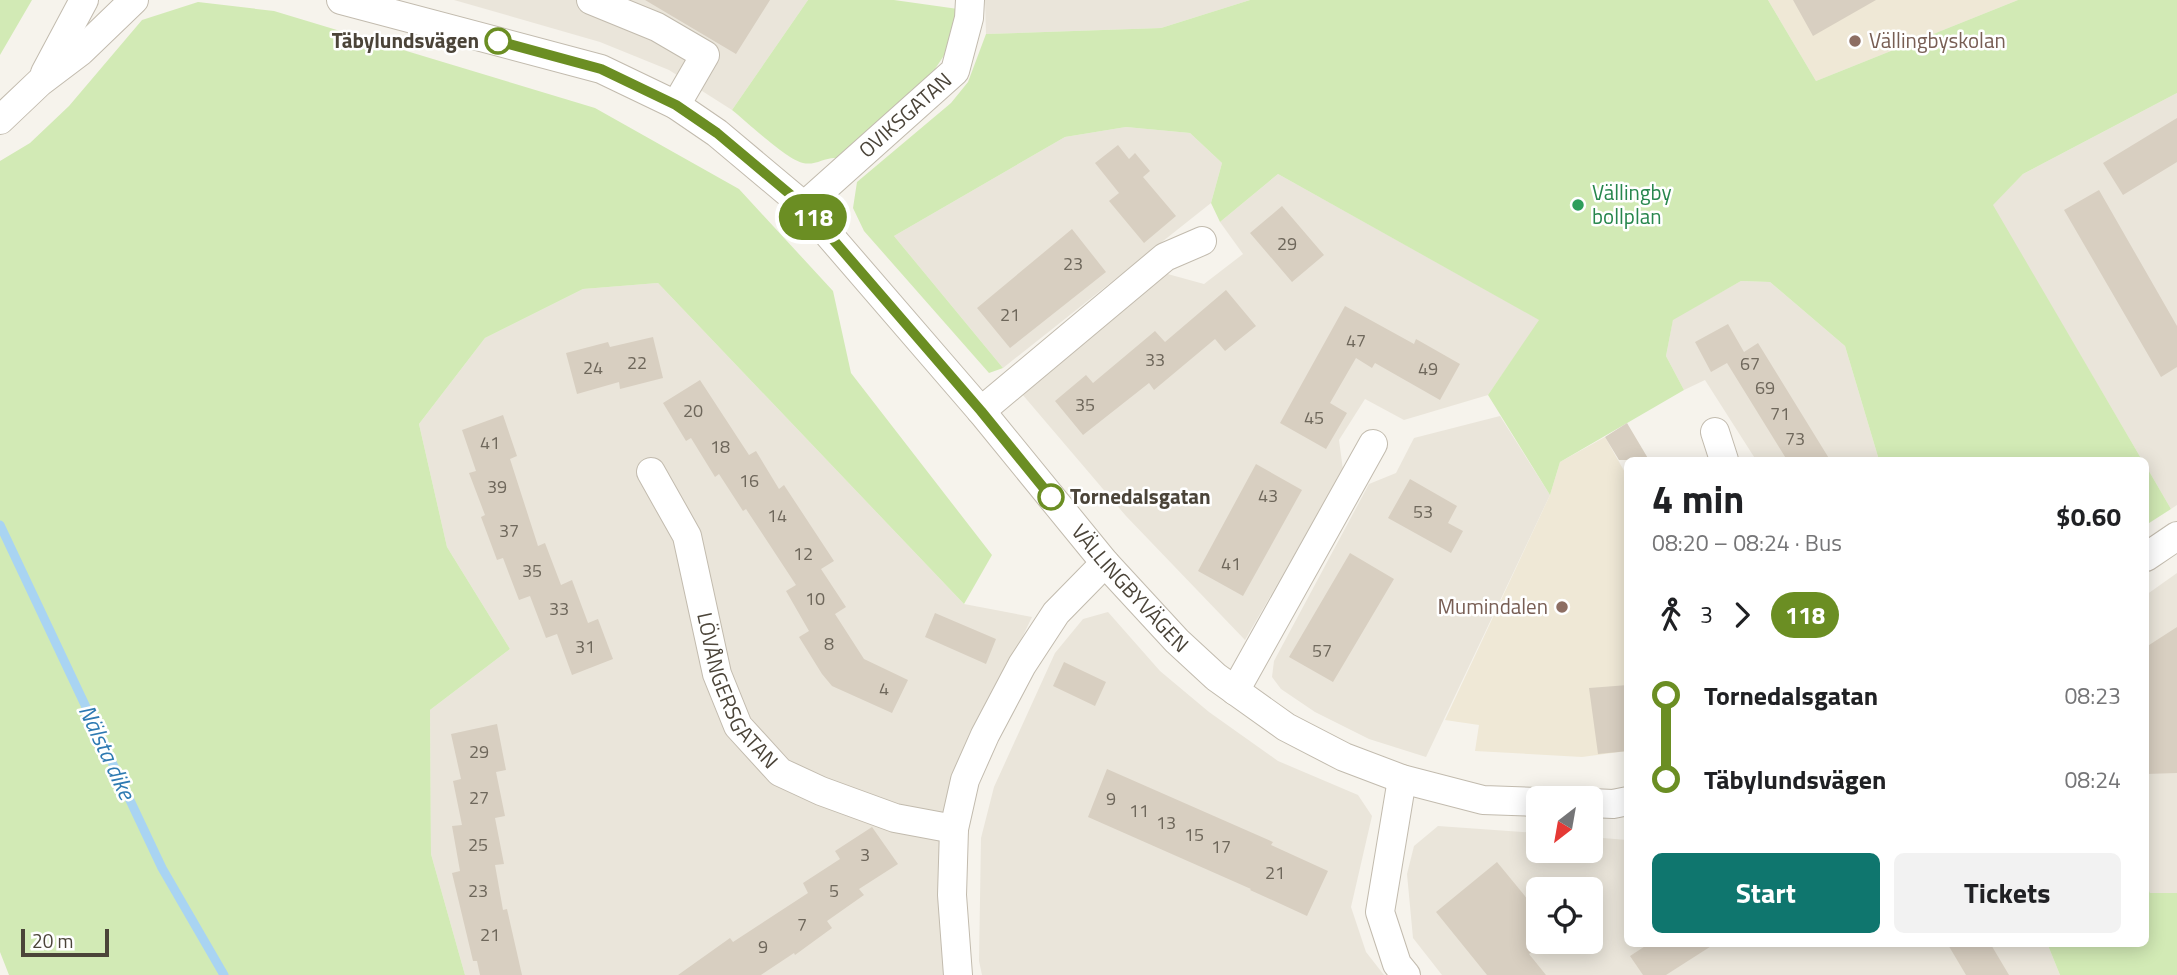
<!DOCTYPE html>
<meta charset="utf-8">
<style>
:root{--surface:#fff;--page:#f2f2f2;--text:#202124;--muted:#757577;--accent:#0f766e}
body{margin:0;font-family:"Titillium Web",sans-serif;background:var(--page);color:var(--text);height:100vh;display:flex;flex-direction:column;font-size:26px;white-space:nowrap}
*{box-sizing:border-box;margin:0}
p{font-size:23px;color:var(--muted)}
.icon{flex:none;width:38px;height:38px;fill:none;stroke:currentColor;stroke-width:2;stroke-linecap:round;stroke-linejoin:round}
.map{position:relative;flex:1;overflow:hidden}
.drawer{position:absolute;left:1624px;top:457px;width:525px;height:490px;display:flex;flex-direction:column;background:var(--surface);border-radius:10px;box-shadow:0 4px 18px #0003}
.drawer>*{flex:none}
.badge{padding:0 14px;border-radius:23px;font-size:24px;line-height:46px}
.needle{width:46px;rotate:211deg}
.controls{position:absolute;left:1526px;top:786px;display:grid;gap:14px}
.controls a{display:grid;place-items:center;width:77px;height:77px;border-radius:10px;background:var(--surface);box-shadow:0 4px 18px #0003;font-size:35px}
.scale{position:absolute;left:21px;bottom:18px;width:88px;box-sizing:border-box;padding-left:7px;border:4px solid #4b4439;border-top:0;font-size:19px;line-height:24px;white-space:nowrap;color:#4b4439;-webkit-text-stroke:5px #fff;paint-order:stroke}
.map>.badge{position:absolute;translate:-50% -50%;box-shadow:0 0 0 4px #fff}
.legs{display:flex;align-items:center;gap:10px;height:77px;padding:0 28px;font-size:23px}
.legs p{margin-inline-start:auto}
.summary{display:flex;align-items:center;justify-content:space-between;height:119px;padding:0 28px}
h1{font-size:38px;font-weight:700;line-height:52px}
.button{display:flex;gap:14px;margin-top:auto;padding:14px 28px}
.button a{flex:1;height:80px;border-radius:10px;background:var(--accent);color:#fff;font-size:28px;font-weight:700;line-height:80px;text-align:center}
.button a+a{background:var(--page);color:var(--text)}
ul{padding:0 28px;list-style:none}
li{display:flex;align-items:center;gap:24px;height:84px;font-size:26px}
li i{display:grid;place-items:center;width:10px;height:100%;margin:0 9px;background:currentColor}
li i::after{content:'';width:18px;height:18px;margin:-9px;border:5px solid;border-radius:50%;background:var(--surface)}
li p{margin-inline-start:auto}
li:first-child i{background:linear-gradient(#0000 50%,currentColor 0)}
li:last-child i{background:linear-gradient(currentColor 50%,#0000 0)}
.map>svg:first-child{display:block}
</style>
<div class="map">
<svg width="2177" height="975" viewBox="0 0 2177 975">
<rect width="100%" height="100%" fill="#f6f3ec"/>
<path fill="#eae5da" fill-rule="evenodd" d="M 454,0 L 808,0 L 732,110 L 669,70 L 600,42 Z
M 985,0 L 1250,0 L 1161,28 L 986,34 Z
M 2177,93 L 2177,505 L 2171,509 L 2146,466 L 2146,460 L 2142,460 L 1992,205 L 2023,174 Z
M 1126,127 L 1190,133 L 1222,163 L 1211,203 L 1003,368 L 894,236 L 1065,137 Z
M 1278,174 L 1540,320 L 1488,395 L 1404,420 L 1365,399 L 1339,440 L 1343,470 L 1245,640 L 1126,516 L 1022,394 L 1164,273 L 1204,284 L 1243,254 L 1220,222 Z
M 1741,281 L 1770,282 L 1845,346 L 1879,460 L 1756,460 L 1705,380 L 1684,390 L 1666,356 L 1673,319 Z
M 658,283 L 964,604 L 1032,617 L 952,783 L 945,975 L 465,975 L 431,854 L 430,710 L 510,649 L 447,547 L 419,424 L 485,338 L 583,289 Z
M 1500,416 L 1550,495 L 1426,757 L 1369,739 L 1315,712 L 1281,689 L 1272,677 L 1274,661 L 1369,484 L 1396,473 L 1414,438 Z
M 2177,573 L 2177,893 L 2150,893 L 2146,883 L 2146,595 Z
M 1108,612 L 1160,671 L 1209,712 L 1278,761 L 1358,795 L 1372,816 L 1351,907 L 1366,952 L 1384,975 L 982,975 L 979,961 L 981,838 L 994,787 L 1055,653 L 1083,619 Z
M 1438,826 L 1538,833 L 1538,850 L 1591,850 L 1591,837 L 1627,840 L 1628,943 L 2047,943 L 2060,975 L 1442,975 L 1413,938 L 1407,874 L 1414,846 ZM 1538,889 L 1591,889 L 1591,942 L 1538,942 Z"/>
<path fill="#efe8d6" d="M 1768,0 L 2018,0 L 1816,81 Z
M 1605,437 L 1627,476 L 1627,751 L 1582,757 L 1475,751 L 1479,725 L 1445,720 L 1550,495 L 1560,462 Z"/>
<path fill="#d2eab5" d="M 0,0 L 32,0 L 0,55 Z
M 808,0 L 894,0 L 958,9 L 945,54 L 927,81 L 836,158 C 825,157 815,166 803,163 C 787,160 747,122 732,110 Z
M 1250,0 L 1768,0 L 1816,81 L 2018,0 L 2177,0 L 2177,93 L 2023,174 L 1993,205 L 2142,460 L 1879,460 L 1845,346 L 1770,282 L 1741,281 L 1673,320 L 1666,356 L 1684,390 L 1560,462 L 1550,495 L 1488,395 L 1539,320 L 1278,174 L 1220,222 L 1211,203 L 1222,163 L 1190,133 L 1126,127 L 1065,137 L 894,236 L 1003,368 L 989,373 L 864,231 L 853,208 L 857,182 L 951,103 L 968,82 L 986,34 L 1161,28 Z
M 198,2 L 274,11 L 595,108 L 739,189 L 833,291 L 851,373 L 992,555 L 964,604 L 658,283 L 583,289 L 485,338 L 419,424 L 447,547 L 510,649 L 430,710 L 431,854 L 465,975 L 9,975 L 0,952 L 0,161 L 30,143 L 69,106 L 142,20 Z
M 2146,466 L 2171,509 L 2146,525 Z
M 2146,883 L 2150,893 L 2177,893 L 2177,975 L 2060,975 L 2047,943 L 2146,943 Z"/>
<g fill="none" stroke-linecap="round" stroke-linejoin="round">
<path stroke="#a9d4f2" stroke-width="9" d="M 0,525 L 162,868 L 224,975"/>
</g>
<path fill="#d8cfc1" d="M 645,0 L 770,0 L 736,54 Z
M 1793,0 L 1876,0 L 1813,36 Z
M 2177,118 L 2177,162 L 2123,195 L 2103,163 Z
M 1118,145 L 1129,159 L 1135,153 L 1150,171 L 1143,177 L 1176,216 L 1144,243 L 1109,201 L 1119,193 L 1095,163 Z
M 2099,190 L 2177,326 L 2177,367 L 2161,377 L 2064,210 Z
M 1282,206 L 1324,255 L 1292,282 L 1250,233 Z
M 1072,229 L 1106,272 L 1010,348 L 977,308 Z
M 1226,290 L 1256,326 L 1225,351 L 1215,339 L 1154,390 L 1149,383 L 1083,435 L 1055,401 L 1086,375 L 1093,383 L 1155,331 L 1165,342 Z
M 1345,306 L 1414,344 L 1416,339 L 1460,364 L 1440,400 L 1375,363 L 1372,368 L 1356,358 L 1330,403 L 1347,413 L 1326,449 L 1280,423 Z
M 1728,324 L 1744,352 L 1758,343 L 1830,460 L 1787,460 L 1727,363 L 1711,372 L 1695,342 Z
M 653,337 L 663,378 L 620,389 L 619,382 L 577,394 L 566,353 L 608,342 L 610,347 Z
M 700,380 L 749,455 L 756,451 L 779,489 L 784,485 L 834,561 L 821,569 L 846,607 L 835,614 L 864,659 L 908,680 L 892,713 L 832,686 L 822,674 L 799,637 L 809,631 L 786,591 L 796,585 L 746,509 L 743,511 L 719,474 L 715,477 L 691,438 L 686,441 L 663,403 Z
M 503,415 L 517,456 L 510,459 L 538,546 L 545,543 L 561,585 L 572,580 L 588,623 L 598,619 L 613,659 L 572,675 L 557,634 L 546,638 L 530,596 L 519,600 L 503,558 L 497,560 L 481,517 L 485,515 L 469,473 L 476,471 L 462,430 Z
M 1627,423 L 1649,460 L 1619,460 L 1605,437 Z
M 1256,464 L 1302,490 L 1243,596 L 1198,571 Z
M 1410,479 L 1457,506 L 1448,523 L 1463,531 L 1451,553 L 1388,518 Z
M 1350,553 L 1394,579 L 1333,682 L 1289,657 Z
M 935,613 L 996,639 L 986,664 L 925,637 Z
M 2177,627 L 2177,773 L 2146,774 L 2146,647 Z
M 1064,662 L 1106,682 L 1095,706 L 1053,686 Z
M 1628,685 L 1628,751 L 1598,754 L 1589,688 Z
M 497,724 L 506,770 L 496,772 L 505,816 L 495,818 L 504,864 L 495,865 L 503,910 L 507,909 L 522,975 L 480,975 L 477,961 L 473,961 L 452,873 L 460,871 L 452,826 L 462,825 L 453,781 L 461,779 L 451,734 Z
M 1107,769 L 1273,842 L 1271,845 L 1328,871 L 1307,916 L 1250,890 L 1251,889 L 1088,817 Z
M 872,827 L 898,864 L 859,889 L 864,895 L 827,921 L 832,928 L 795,955 L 794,953 L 761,975 L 678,975 L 730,938 L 733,942 L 808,893 L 803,883 L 840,859 L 835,851 Z
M 1497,862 L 1538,912 L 1538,947 L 1529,954 L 1546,975 L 1487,975 L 1436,912 Z
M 1650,943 L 1716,943 L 1666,975 L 1643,975 L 1630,956 Z
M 1947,943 L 1990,943 L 2009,975 L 1966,975 Z"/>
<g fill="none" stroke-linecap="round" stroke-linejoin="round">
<defs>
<g id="minor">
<path id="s1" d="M 341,0 L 601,69 L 676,105 L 717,133 L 804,206 L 981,411 L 1105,563 L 1177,641 L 1216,677 L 1286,727 L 1344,757 L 1402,779 L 1483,800 L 1538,802"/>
<path d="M 591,0 L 657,27 L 705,55 L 676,105"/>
<path d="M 45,73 L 84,0"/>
<path d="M 0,120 L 40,82 L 81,51 L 134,0"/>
<path id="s2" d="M 804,206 L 955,71 L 969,18 L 970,0"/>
<path d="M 981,411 L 1165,257 L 1202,241"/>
<path d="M 1715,432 L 1724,460"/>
<path id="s3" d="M 651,472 L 687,536 L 717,674 L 738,726 L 780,772 L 821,791 L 895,818 L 954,829"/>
<path d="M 2146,557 L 2177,536"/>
<path d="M 1235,691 L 1373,444"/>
<path d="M 1402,779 L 1380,912 L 1397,964 L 1406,975"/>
<path d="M 1591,803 L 1613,804 L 1628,801"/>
<path d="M 958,975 L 952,895 L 954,829 L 965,780 L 985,735 L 1022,665 L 1056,613 L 1105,563"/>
</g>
</defs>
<use href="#minor" stroke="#c2bbae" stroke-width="30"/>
<use href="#minor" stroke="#fff" stroke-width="28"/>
</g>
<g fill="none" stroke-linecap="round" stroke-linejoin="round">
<defs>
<path id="line-1" d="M 498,41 L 601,69 L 676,105 L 717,133 L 804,206 L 981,411 L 1051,497"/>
</defs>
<use href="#line-1" stroke="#fff" stroke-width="16"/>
<use href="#line-1" stroke="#6b8e23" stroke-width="10"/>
</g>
<g fill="#fff" stroke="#6b8e23" stroke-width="3.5">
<circle cx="498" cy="41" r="12"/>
<circle cx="1051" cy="497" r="12"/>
</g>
<g fill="#8d6e63" stroke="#fff" stroke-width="2.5">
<circle cx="1855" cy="41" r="7"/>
<circle cx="1562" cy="607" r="7"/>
</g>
<circle fill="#2e9e5b" stroke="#fff" stroke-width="2.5" cx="1578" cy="205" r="7"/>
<g text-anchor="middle" stroke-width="5" stroke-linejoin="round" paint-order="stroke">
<g font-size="18" fill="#6e675b">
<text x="1287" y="250">29</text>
<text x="1073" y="270">23</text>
<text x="1010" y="321">21</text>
<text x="1356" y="347">47</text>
<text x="1155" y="366">33</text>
<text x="637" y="369">22</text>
<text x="1750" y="370">67</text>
<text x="593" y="374">24</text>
<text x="1428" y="375">49</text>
<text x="1765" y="394">69</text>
<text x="1085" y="411">35</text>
<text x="693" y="417">20</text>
<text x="1780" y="420">71</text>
<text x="1314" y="424">45</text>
<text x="1795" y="445">73</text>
<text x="490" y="449">41</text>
<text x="720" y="453">18</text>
<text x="749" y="487">16</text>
<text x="497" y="493">39</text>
<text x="1268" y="502">43</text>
<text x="1423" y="518">53</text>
<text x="777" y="522">14</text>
<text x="509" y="537">37</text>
<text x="803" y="560">12</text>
<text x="1231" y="570">41</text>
<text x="532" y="577">35</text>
<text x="815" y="605">10</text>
<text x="559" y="615">33</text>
<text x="829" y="650">8</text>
<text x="585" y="653">31</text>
<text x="1322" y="657">57</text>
<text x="884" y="695">4</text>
<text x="479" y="758">29</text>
<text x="479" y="804">27</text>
<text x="1111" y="805">9</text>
<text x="1139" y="817">11</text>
<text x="1166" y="829">13</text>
<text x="1194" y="841">15</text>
<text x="478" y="851">25</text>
<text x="1221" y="853">17</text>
<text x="865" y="861">3</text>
<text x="1275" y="879">21</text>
<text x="478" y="897">23</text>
<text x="834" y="897">5</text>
<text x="802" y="931">7</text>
<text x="490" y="941">21</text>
<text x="763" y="953">9</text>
</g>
<g font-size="21" font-weight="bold" fill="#4b4439" stroke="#fff" text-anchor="end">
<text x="479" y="48">Täbylundsvägen</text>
<text x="1070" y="504" text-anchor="start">Tornedalsgatan</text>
</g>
<g font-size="21" fill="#785e54" stroke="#fff" text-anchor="start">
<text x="1869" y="48">Vällingbyskolan</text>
<text x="1548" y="614" text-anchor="end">Mumindalen</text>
</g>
<g font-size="21" fill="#4b4439" stroke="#fff">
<text dy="7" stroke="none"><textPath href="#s2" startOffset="136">OVIKSGATAN</textPath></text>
<text dy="7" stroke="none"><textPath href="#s1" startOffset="1018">VÄLLINGBYVÄGEN</textPath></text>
<text dy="7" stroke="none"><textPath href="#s3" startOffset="238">LÖVÅNGERSGATAN</textPath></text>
</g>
<g font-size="21" fill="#27864d" stroke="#fff" text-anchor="start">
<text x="1592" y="200">Vällingby<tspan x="1592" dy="24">bollplan</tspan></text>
</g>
<g font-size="23" font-style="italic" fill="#2e7ab2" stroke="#fff">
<text transform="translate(107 752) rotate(65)" y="8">Nälsta dike</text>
</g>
</g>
</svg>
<div class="controls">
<a><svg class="needle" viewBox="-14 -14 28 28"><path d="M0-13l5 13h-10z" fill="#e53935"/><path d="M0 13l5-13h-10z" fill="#757577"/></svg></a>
<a><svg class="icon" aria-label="locate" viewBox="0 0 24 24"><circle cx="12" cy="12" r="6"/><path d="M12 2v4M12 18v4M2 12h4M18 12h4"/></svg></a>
</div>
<div class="scale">20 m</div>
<b class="badge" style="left:813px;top:217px;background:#6b8e23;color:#fff">118</b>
<section class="drawer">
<div class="summary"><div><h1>4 min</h1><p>08:20 – 08:24 · Bus</p></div><b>$0.60</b></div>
<div class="legs"><svg class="icon" aria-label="walk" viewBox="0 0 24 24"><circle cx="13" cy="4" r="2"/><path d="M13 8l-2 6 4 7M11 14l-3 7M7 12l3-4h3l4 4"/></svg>3<svg class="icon" aria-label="forward" viewBox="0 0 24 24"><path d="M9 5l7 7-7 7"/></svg><b class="badge" style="background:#6b8e23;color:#fff">118</b></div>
<ul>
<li><i style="color:#6b8e23"></i><b>Tornedalsgatan</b><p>08:23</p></li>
<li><i style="color:#6b8e23"></i><b>Täbylundsvägen</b><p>08:24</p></li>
</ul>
<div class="button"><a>Start</a><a>Tickets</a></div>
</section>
</div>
